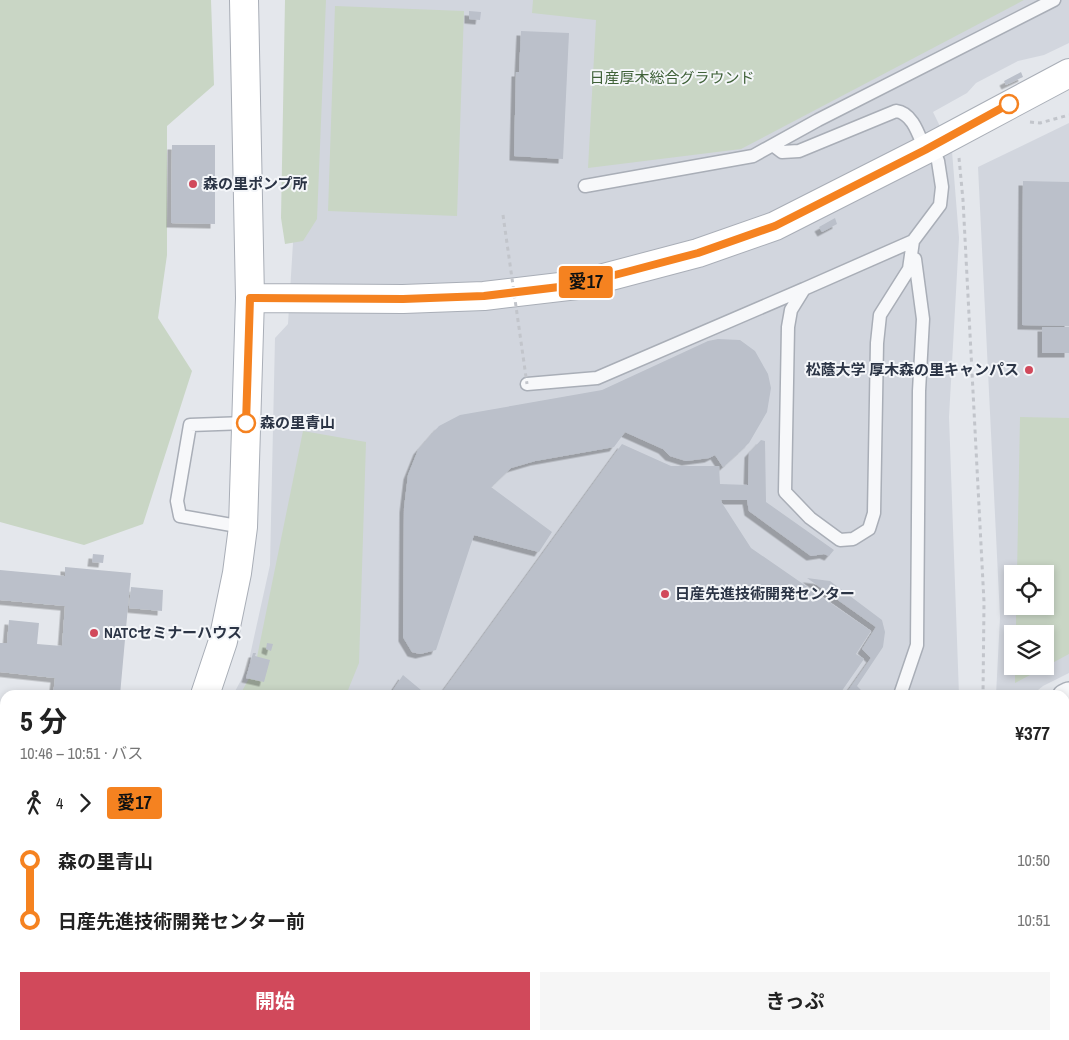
<!DOCTYPE html>
<html lang="ja">
<meta charset="utf-8">
<style>
:root{--surface:#fff;--page:#f6f6f6;--text:#222;--muted:#767676;--accent:#d1495b}
body{margin:0;font-family:"Archivo Narrow","Noto Sans JP",sans-serif;background:var(--page);color:var(--text);height:100vh;display:flex;flex-direction:column;font-size:19px;white-space:nowrap}
*{box-sizing:border-box;margin:0}
p{font-size:16px;color:var(--muted)}
.icon{flex:none;width:28px;height:28px;fill:none;stroke:currentColor;stroke-width:2;stroke-linecap:round;stroke-linejoin:round}
.map{position:relative;flex:1;overflow:hidden}
.details{position:absolute;left:0px;top:690px;width:1070px;height:350px;display:flex;flex-direction:column;background:var(--surface);border-radius:15px 15px 0 0;box-shadow:0 2px 8px #0003}
.details>*{flex:none}
.badge{padding:0 10px;border-radius:4px;font-size:18px;line-height:32px}
.tools{position:absolute;left:1004px;top:565px;display:grid;gap:10px}
.tools a{display:grid;place-items:center;width:50px;height:50px;border-radius:0px;background:var(--surface);box-shadow:0 2px 8px #0003;font-size:25px}
.map>.badge{position:absolute;translate:-50% -50%;box-shadow:0 0 0 2px #fff}
.legs{display:flex;align-items:center;gap:8px;height:55px;padding:0 20px;font-size:16px}
.legs p{margin-inline-start:auto}
.overview{display:flex;align-items:center;justify-content:space-between;height:85px;padding:0 20px}
h1{font-size:28px;font-weight:700;line-height:38px}
.cta{display:flex;gap:10px;margin-top:auto;padding:10px 20px}
.cta a{flex:1;height:58px;border-radius:0px;background:var(--accent);color:#fff;font-size:20px;font-weight:700;line-height:58px;text-align:center}
.cta a+a{background:var(--page);color:var(--text)}
ul{padding:0 20px;list-style:none}
li{display:flex;align-items:center;gap:18px;height:60px;font-size:19px}
li i{display:grid;place-items:center;width:8px;height:100%;margin:0 6px;background:currentColor}
li i::after{content:'';width:12px;height:12px;margin:-6px;border:4px solid;border-radius:50%;background:var(--surface)}
li p{margin-inline-start:auto}
li:first-child i{background:linear-gradient(#0000 50%,currentColor 0)}
li:last-child i{background:linear-gradient(currentColor 50%,#0000 0)}
.map>svg:first-child{display:block}
</style>
<div class="map">
<svg width="1069" height="1040" viewBox="0 0 1069 1040">
<defs>
<filter id="shadow"><feDropShadow dx="-4.5" dy="4.5" stdDeviation="0" flood-color="#0004"/></filter>
</defs>
<rect width="100%" height="100%" fill="#e4e7ec"/>
<path fill="#d2d6de" fill-rule="evenodd" d="M 308,0 L 1069,0 L 1069,43 L 1044,55 L 1018,61 L 976,83 L 967,93 L 933,112 L 952,151 L 959,238 L 949,417 L 959,695 L 233,695 L 247,669 L 270,565 L 275,338 L 288,324 Z
M 1069,123 L 1069,673 L 1043,686 L 1032,695 L 996,695 L 1000,617 L 978,167 ZM 1012,574 L 1045,574 L 1045,606 L 1012,606 ZM 1012,634 L 1045,634 L 1045,666 L 1012,666 Z
M 1069,720 L 1069,1040 L 8,1040 L 13,1035 L 1065,1035 L 1065,723 Z"/>
<path fill="#c9d6c5" d="M 0,0 L 211,0 L 214,85 L 167,126 L 167,255 L 158,318 L 192,371 L 143,524 L 84,545 L 0,522 Z
M 285,0 L 326,0 L 317,219 L 303,241 L 285,244 L 281,218 Z
M 533,0 L 1024,0 L 741,149 L 588,168 L 596,20 L 532,13 Z
M 335,6 L 464,11 L 457,216 L 328,211 Z
M 1020,417 L 1069,418 L 1069,654 L 1015,683 L 1015,666 L 1045,666 L 1045,634 L 1016,634 L 1016,606 L 1045,606 L 1045,574 L 1017,574 Z
M 303,431 L 366,442 L 359,663 L 346,695 L 240,695 L 255,667 Z
M 24,1035 L 167,1035 L 164,1040 L 18,1040 Z"/>
<path fill="#bbc0ca" filter="url(#shadow)" d="M 469,11 L 481,12 L 480,20 L 469,19 Z
M 521,31 L 569,33 L 563,159 L 514,156 L 516,72 L 519,72 Z
M 1021,72 L 1023,77 L 1006,85 L 1004,81 Z
M 172,145 L 215,145 L 215,224 L 171,223 Z
M 1023,181 L 1069,182 L 1069,326 L 1022,325 Z
M 835,218 L 837,224 L 822,232 L 819,227 Z
M 1042,327 L 1069,327 L 1069,353 L 1042,353 Z
M 718,339 L 740,340 L 755,351 L 768,374 L 771,388 L 767,412 L 749,443 L 723,467 L 715,455 L 709,458 L 686,461 L 670,456 L 663,449 L 625,432 L 614,447 L 535,461 L 511,468 L 491,487 L 552,532 L 539,552 L 474,535 L 436,650 L 420,654 L 412,652 L 403,637 L 404,508 L 408,475 L 418,450 L 439,426 L 460,415 L 602,390 L 708,341 Z
M 761,440 L 765,441 L 766,502 L 834,550 L 829,556 L 824,554 L 811,556 L 749,511 L 747,500 L 721,500 L 722,503 L 751,548 L 871,631 L 856,654 L 864,659 L 839,695 L 440,695 L 622,444 L 671,466 L 719,466 L 720,484 L 748,485 L 749,453 Z
M 93,554 L 104,555 L 103,563 L 92,562 Z
M 65,567 L 131,573 L 120,695 L 53,695 L 55,678 L 0,672 L 0,643 L 7,643 L 9,620 L 39,623 L 37,644 L 62,646 L 65,606 L 0,600 L 0,570 L 65,576 Z
M 807,578 L 830,581 L 882,620 L 885,632 L 883,647 L 857,686 L 866,695 L 845,695 L 871,658 L 862,649 L 876,627 Z
M 131,587 L 163,590 L 162,611 L 129,608 Z
M 267,643 L 273,644 L 271,651 L 266,649 Z
M 253,653 L 256,653 L 255,656 L 270,660 L 264,682 L 246,678 Z
M 403,675 L 427,695 L 394,695 L 391,693 Z
M 1069,851 L 1069,1022 L 1065,1017 L 1065,854 Z
M 233,1035 L 302,1035 L 299,1040 L 229,1040 Z
M 415,1035 L 501,1035 L 497,1040 L 421,1040 Z
M 886,1035 L 980,1035 L 983,1040 L 890,1040 Z"/>
<g fill="none" stroke-linecap="round" stroke-linejoin="round">
<defs>
<path id="lane" d="M 774,146 L 782,152 L 799,151 L 896,111 C 913,113 919,136 925,150
M 585,186 L 753,156 L 818,120 L 1054,0
M 913,241 L 909,269 L 880,315 L 877,343 L 874,513 L 869,529 L 853,539 L 840,540 L 810,518 L 785,492 L 788,327 L 791,310 L 804,289 L 913,241 L 940,205 L 942,187 L 938,161 L 932,147
M 527,384 L 597,378 L 804,289
M 243,527 L 180,516 L 177,501 L 190,425 L 246,423
M 900,695 L 917,645 L 919,391 L 923,319 L 915,259
M 1065,809 L 1069,808
M 866,1035 L 869,1040
M 205,1040 L 208,1035
M 351,1040 L 354,1035
M 566,1040 L 574,1035
M 823,1040 L 830,1035"/>
<path id="street" d="M 1065,697 L 1069,695"/>
<path id="secondary" d="M 250,298 L 403,299 L 484,296 L 577,285 L 698,253 L 775,226 L 925,150 L 1069,73
M 205,695 L 223,641 L 237,573 L 243,527 L 250,298 L 244,0
M 0,1009 L 5,1003"/>
</defs>
<use href="#lane" stroke="#a9aeb7" stroke-width="15"/>
<use href="#street" stroke="#a9aeb7" stroke-width="28"/>
<use href="#secondary" stroke="#a9aeb7" stroke-width="30"/>
<path stroke="#c2c5cb" stroke-width="3" stroke-dasharray="4 4" stroke-linecap="butt" d="M 1030,122 L 1040,123 L 1069,115
M 959,158 L 963,200 L 984,602 L 983,695
M 657,1040 L 663,1035"/>
<use href="#lane" stroke="#f7f8fa" stroke-width="12"/>
<use href="#street" stroke="#f7f8fa" stroke-width="25"/>
<use href="#secondary" stroke="#fff" stroke-width="28"/>
<path stroke="#c2c5cb" stroke-width="3" stroke-dasharray="4 4" stroke-linecap="butt" d="M 503,215 L 527,384"/>
</g>
<g fill="none" stroke-linecap="round" stroke-linejoin="round">
<defs>
<path id="line-1" d="M 246,423 L 250,298 L 403,299 L 484,296 L 576,285 L 630,271 L 698,253 L 775,226 L 925,150 L 1009,104"/>
</defs>
<use href="#line-1" stroke="#fff" stroke-width="11"/>
<use href="#line-1" stroke="#f58220" stroke-width="8"/>
</g>
<g fill="#fff" stroke="#f58220" stroke-width="2.5">
<circle cx="1009" cy="104" r="9"/>
<circle cx="246" cy="423" r="9"/>
</g>
<g fill="#d1495b" stroke="#f4f6f9" stroke-width="2">
<circle cx="193" cy="184" r="5"/>
<circle cx="1029" cy="370" r="5"/>
<circle cx="665" cy="594" r="5"/>
<circle cx="94" cy="633" r="5"/>
</g>
<g text-anchor="middle" stroke-width="4" stroke-linejoin="round" paint-order="stroke">
<g font-size="15" fill="#3f6138" stroke="#f4f6f9">
<text x="672" y="83">日産厚木総合グラウンド</text>
</g>
<g font-size="15" font-weight="bold" fill="#2b3445" stroke="#f4f6f9" text-anchor="start">
<text x="203" y="189">森の里ポンプ所</text>
<text x="1019" y="375" text-anchor="end">松蔭大学 厚木森の里キャンパス</text>
<text x="675" y="599">日産先進技術開発センター</text>
<text x="104" y="638">NATCセミナーハウス</text>
</g>
<g font-size="15" font-weight="bold" fill="#2b3445" stroke="#f4f6f9" text-anchor="start">
<text x="260" y="428">森の里青山</text>
</g>
</g>
</svg>
<div class="tools">
<a><svg class="icon" aria-label="locate" viewBox="0 0 24 24"><circle cx="12" cy="12" r="6"/><path d="M12 2v4M12 18v4M2 12h4M18 12h4"/></svg></a>
<a><svg class="icon" aria-label="layers" viewBox="0 0 24 24"><path d="M12 4l9 5-9 5-9-5zM3 14l9 5 9-5"/></svg></a>
</div>
<b class="badge" style="left:586px;top:282px;background:#f58220;color:#111">愛17</b>
<section class="details">
<div class="overview"><div><h1>5 分</h1><p>10:46 – 10:51 · バス</p></div><b>¥377</b></div>
<div class="legs"><svg class="icon" aria-label="walk" viewBox="0 0 24 24"><circle cx="13" cy="4" r="2"/><path d="M13 8l-2 6 4 7M11 14l-3 7M7 12l3-4h3l4 4"/></svg>4<svg class="icon" aria-label="forward" viewBox="0 0 24 24"><path d="M9 5l7 7-7 7"/></svg><b class="badge" style="background:#f58220;color:#111">愛17</b></div>
<ul>
<li><i style="color:#f58220"></i><b>森の里青山</b><p>10:50</p></li>
<li><i style="color:#f58220"></i><b>日産先進技術開発センター前</b><p>10:51</p></li>
</ul>
<div class="cta"><a>開始</a><a>きっぷ</a></div>
</section>
</div>
